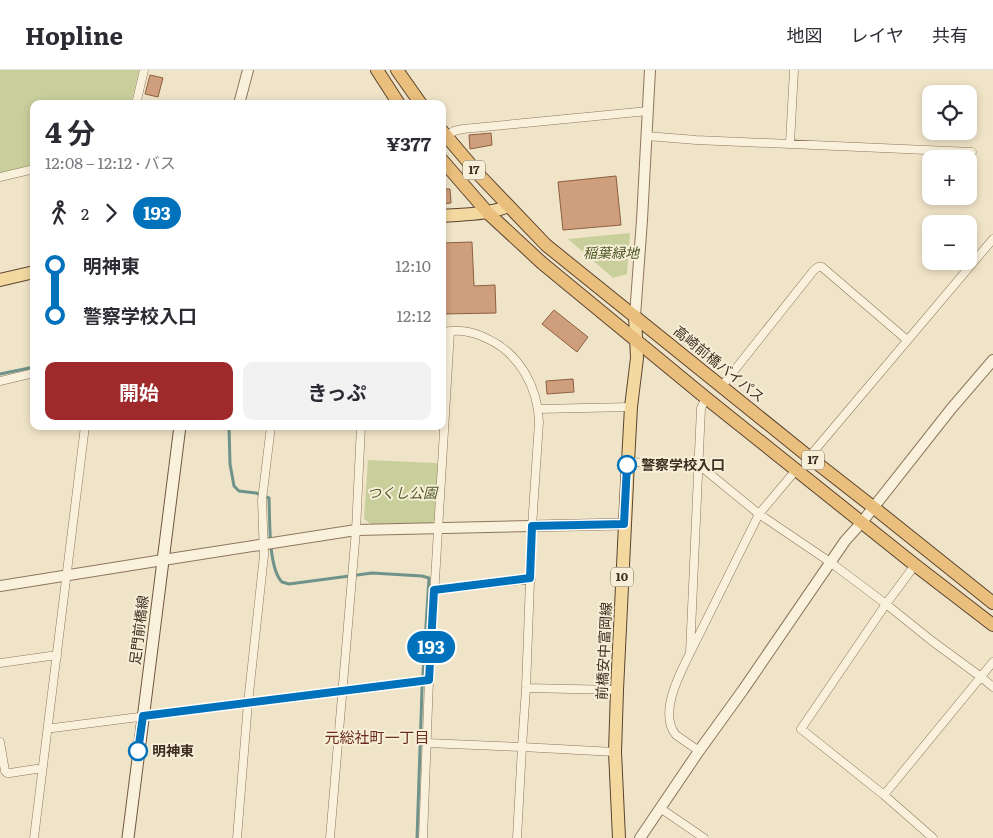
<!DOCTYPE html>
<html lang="ja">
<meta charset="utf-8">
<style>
:root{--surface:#fff;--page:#f2f2f3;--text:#2b2b33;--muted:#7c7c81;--line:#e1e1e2;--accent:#9e2a2b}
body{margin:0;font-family:Literata,"Noto Sans JP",serif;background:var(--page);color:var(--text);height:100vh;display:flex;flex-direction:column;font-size:19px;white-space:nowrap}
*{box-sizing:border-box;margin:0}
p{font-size:16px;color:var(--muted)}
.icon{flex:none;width:28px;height:28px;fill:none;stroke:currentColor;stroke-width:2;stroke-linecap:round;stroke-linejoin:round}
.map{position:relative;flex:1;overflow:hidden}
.panel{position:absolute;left:30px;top:30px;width:416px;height:330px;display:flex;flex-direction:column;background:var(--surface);border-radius:10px;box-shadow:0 2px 8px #0003}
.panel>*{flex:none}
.badge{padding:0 10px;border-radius:16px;font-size:18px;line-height:32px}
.tools{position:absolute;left:922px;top:15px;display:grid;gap:10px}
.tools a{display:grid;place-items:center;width:55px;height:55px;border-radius:10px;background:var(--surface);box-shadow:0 2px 8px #0003;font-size:25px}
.map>.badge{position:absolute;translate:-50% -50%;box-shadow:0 0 0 2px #fff}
.legs{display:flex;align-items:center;gap:8px;height:55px;padding:0 15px;font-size:16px}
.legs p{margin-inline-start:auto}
.head{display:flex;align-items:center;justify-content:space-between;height:85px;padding:0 15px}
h1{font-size:28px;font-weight:700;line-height:38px}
.action{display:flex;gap:10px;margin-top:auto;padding:10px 15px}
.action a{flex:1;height:58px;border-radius:10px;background:var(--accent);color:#fff;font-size:20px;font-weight:700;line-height:58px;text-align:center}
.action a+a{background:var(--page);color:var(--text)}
ul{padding:0 15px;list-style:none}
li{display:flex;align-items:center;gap:18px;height:50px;font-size:19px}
li i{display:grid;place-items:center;width:8px;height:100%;margin:0 6px;background:currentColor}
li i::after{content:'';width:12px;height:12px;margin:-6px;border:4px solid;border-radius:50%;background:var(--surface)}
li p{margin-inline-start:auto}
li:first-child i{background:linear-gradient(#0000 50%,currentColor 0)}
li:last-child i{background:linear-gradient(currentColor 50%,#0000 0)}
header{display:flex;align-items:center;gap:30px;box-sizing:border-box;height:70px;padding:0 25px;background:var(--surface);border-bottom:1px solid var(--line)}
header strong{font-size:24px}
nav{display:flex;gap:28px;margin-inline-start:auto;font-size:18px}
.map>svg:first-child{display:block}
</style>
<header>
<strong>Hopline</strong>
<nav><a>地図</a><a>レイヤ</a><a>共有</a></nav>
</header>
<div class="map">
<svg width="993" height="768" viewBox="0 0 993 768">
<rect width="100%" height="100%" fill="#f0e4c8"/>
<path fill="#c9cf9b" d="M 0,0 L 139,0 L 131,34 L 34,34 L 34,95 L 0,103 Z
M 630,163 L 627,204 L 613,208 L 568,169 Z
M 368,390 L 436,393 L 441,398 L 437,448 L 432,453 L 371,454 L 364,449 Z"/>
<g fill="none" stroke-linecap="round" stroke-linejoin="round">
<path stroke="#6f938a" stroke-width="3" d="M 0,304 L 34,297
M 229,356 L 230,394 L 234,416 L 239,421 L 256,423 L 269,428 C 270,449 268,498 282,512 L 289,514 L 372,503 L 422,506 L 429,508 L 422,619 L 417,768"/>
</g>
<path fill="#cf9f7d" stroke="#8d5f41" d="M 150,5 L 163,8 L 158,27 L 145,24 Z
M 491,63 L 492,75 L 470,79 L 469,65 Z
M 616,106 L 621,155 L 563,160 L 558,112 Z
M 442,119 L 450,119 L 451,133 L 442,134 Z
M 472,172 L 474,216 L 495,215 L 496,243 L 442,244 L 442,173 Z
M 554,240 L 588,267 L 577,282 L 542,254 Z
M 573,309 L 574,322 L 547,324 L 546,311 Z"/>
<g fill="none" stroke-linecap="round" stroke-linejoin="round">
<defs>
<path id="minor" d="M 136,34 L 144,0
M 446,66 L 454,61 L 463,59 L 648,41
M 647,66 L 696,70 L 972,82
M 790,73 L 794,0
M 0,107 L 34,99
M 442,262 C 449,261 456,260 462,261 C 471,262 480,265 488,269 C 520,284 538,318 539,352 L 532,457 L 526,618 L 522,677 L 517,768
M 0,311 L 34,303
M 722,316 L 814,200 L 818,197 L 822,197 L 907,270
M 538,339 L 631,337
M 809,387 L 993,169
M 628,392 L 699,395 L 759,444 L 830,492 L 886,534 L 932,571 L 981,607 L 993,617
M 915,495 L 886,534 L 801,659 L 884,725 L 933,768
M 435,520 L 531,509
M 691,581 L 759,444 L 796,400
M 0,593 L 50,586 L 57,586
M 526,618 L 617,620
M 48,658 L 53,658 L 429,610
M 0,672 L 5,701 L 7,703 L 10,703 L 36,699 L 42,700
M 427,673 L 522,677 L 615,682
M 699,681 L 676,665 C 658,644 680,603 690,583 L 701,338 L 706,328
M 884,725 L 993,592
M 660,738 L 704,768
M 34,768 L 85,356
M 237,768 L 248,633 L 264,485 L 262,430 L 271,356
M 330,768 L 356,460 L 361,356
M 423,768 L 429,610 L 450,261"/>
<path id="tertiary" d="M 239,34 L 248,0
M 635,246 L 642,150 L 650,0
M 0,516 L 163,490 L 356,460 L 624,454
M 640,768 L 699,681 L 743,620 L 845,471 L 862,452 L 951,339 L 993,290"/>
<path id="secondary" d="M 128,768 L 180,356"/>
<path id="primary" d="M 442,146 C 464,144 488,145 508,136
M 0,210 L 34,202
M 619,768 L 615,682 L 617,620 L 628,392 L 631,337 L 637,288 L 635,246"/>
<path id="trunk" d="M 377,0 L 399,34
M 397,0 L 421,34
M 442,61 L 481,107 L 546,175 L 809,387 L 873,437 L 993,533
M 442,90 L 488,143 L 542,193 L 706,328 L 915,495 L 993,555"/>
</defs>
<use href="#minor" stroke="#8d765c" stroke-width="9"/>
<use href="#tertiary" stroke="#8d765c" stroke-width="12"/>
<use href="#secondary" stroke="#6f573f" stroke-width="13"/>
<use href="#primary" stroke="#5b4430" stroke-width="14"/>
<use href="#trunk" stroke="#5b4430" stroke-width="14"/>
<use href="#minor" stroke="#faf1dc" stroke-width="8"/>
<use href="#tertiary" stroke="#faf1dc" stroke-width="10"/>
<use href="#secondary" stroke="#faf1dc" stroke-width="11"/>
<use href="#primary" stroke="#f3d9a0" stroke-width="12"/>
<use href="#trunk" stroke="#eabe7c" stroke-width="12"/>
</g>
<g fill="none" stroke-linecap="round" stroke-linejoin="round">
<defs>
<path id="line-1" d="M 138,681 L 143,646 L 429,610 L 434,520 L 530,508 L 532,456 L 624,454 L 627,395"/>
</defs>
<use href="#line-1" stroke="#fff" stroke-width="11"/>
<use href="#line-1" stroke="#0072bc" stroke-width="8"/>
</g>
<g fill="#fff" stroke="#0072bc" stroke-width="2.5">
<circle cx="627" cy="395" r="9"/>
<circle cx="138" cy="681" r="9"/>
</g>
<g text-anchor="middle" stroke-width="4" stroke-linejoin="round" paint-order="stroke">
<g fill="#f7eed8" stroke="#756857" stroke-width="1">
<rect x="463" y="90.5" width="22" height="19" rx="4"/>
<rect x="802" y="380.5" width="22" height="19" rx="4"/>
<rect x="611" y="497.5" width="22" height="19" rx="4"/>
</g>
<g font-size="12" font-weight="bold" fill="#3d2e20">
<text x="474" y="104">17</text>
<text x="813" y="394">17</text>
<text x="622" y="511">10</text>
</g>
<g font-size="14" font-style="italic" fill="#4d5a26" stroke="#f7eed8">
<text x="611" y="188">稲葉緑地</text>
<text x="402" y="428">つくし公園</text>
</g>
<g font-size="14" fill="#3d2e20" stroke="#f7eed8">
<text transform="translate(719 294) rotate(39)" y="5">高崎前橋バイパス</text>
<text transform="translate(139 560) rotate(-83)" y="5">足門前橋線</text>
<text transform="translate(604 581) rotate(-87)" y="5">前橋安中富岡線</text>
</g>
<g font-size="14" font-weight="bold" fill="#3d2e20" stroke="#f7eed8" text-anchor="start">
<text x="641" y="400">警察学校入口</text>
<text x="152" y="686">明神東</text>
</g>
<g font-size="15" fill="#6b2e1e" stroke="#f7eed8">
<text x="377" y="673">元総社町一丁目</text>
</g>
</g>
</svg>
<div class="tools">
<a><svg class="icon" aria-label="locate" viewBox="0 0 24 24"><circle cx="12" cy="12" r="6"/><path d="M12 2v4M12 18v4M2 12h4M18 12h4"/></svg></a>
<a>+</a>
<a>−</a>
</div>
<b class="badge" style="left:431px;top:577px;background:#0072bc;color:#fff">193</b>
<section class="panel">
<div class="head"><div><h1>4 分</h1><p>12:08 – 12:12 · バス</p></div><b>¥377</b></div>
<div class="legs"><svg class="icon" aria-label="walk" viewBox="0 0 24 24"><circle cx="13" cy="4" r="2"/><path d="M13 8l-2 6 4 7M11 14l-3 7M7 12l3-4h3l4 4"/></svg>2<svg class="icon" aria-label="forward" viewBox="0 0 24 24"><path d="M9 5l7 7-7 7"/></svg><b class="badge" style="background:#0072bc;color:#fff">193</b></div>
<ul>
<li><i style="color:#0072bc"></i><b>明神東</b><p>12:10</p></li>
<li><i style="color:#0072bc"></i><b>警察学校入口</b><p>12:12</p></li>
</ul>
<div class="action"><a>開始</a><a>きっぷ</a></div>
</section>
</div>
